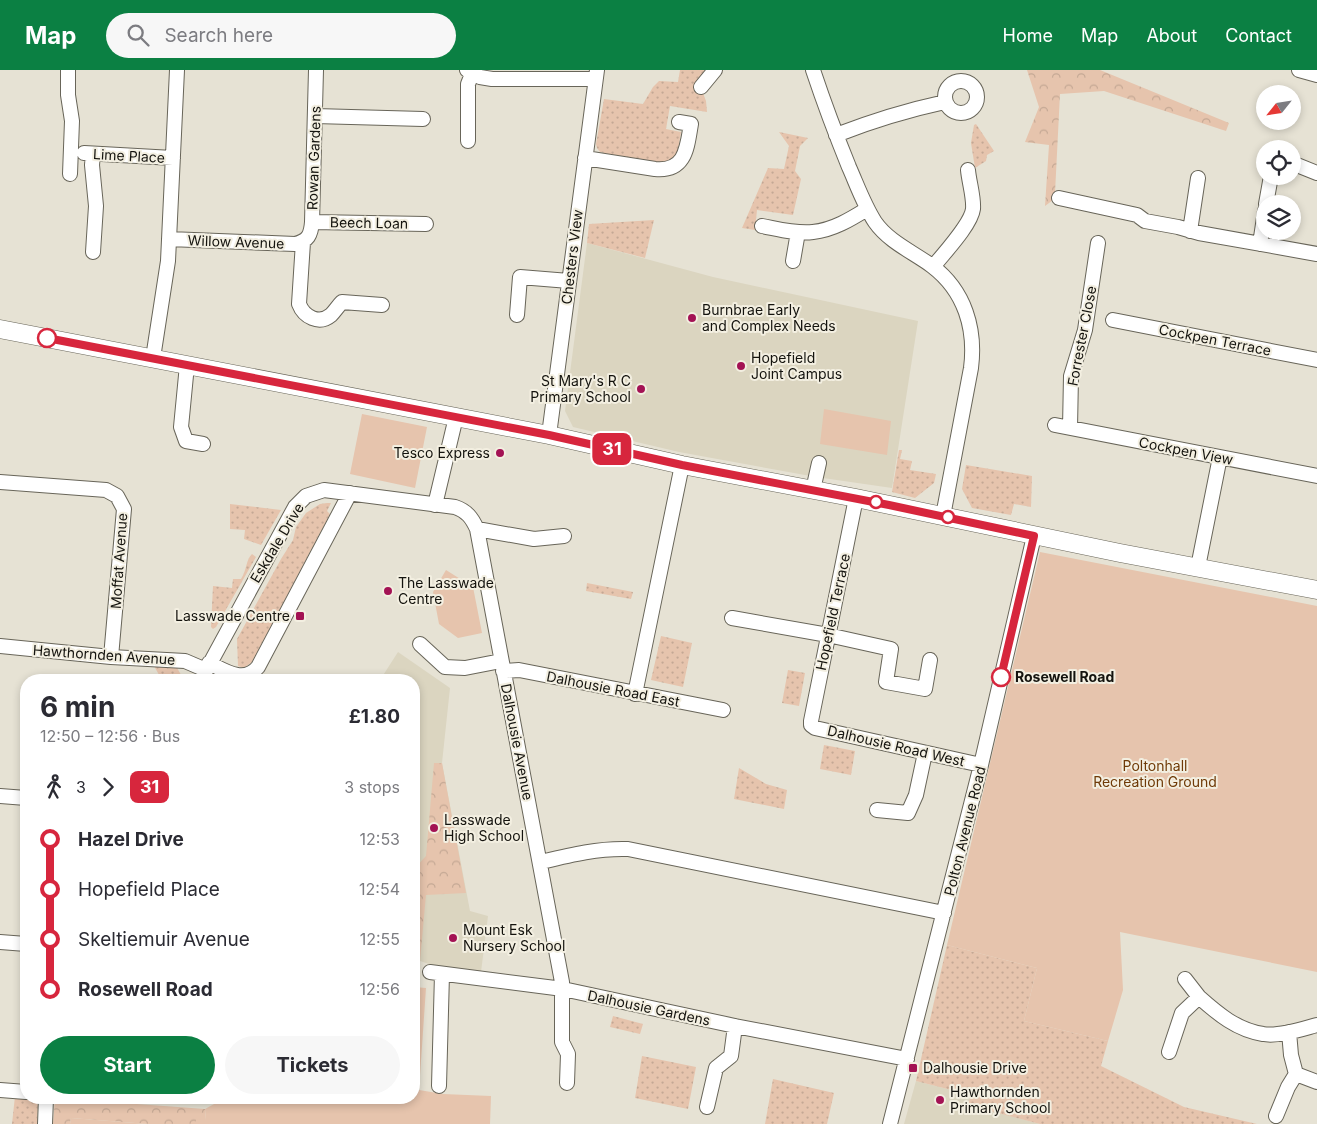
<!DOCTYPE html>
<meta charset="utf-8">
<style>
:root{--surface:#fff;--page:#f7f7f7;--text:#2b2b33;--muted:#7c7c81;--accent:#0b8043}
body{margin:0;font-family:Inter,sans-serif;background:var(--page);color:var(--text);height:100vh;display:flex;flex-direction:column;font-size:19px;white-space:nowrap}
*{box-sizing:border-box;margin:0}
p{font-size:16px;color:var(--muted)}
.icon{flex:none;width:28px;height:28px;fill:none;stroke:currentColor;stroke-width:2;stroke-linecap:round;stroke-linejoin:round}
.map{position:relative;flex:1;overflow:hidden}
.panel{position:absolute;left:20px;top:604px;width:400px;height:430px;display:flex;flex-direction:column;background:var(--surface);border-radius:20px;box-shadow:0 2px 8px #0003}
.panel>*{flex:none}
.badge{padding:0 10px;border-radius:8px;font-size:18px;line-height:32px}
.needle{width:32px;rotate:240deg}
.tools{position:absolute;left:1256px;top:15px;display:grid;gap:10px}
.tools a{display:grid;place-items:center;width:45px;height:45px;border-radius:50%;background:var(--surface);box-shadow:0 2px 8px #0003;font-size:25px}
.map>.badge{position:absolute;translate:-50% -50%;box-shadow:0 0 0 2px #fff}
.legs{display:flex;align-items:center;gap:8px;height:55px;padding:0 20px;font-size:16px}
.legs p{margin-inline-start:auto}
.summary{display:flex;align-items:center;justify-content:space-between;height:85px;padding:0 20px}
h1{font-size:28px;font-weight:700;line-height:38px}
.primary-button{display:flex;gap:10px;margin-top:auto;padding:10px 20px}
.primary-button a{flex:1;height:58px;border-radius:30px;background:var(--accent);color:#fff;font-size:20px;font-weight:700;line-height:58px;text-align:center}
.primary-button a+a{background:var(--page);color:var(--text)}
ul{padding:0 20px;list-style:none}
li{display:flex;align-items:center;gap:18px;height:50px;font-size:19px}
li i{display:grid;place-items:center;width:8px;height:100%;margin:0 6px;background:currentColor}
li i::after{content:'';width:12px;height:12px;margin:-6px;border:4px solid;border-radius:50%;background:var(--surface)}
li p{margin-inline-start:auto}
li:first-child i{background:linear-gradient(#0000 50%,currentColor 0)}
li:last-child i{background:linear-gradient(currentColor 50%,#0000 0)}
header{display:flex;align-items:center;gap:30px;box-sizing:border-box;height:70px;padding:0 25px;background:var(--accent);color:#fff}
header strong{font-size:24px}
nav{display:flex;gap:28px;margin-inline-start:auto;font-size:18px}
.search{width:350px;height:45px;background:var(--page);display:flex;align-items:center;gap:12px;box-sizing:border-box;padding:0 18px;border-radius:28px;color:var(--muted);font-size:19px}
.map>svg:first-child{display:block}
</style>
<header>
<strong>Map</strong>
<div class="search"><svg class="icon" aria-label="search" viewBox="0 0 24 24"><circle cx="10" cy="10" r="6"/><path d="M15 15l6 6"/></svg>Search here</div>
<nav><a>Home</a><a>Map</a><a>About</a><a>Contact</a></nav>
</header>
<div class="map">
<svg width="1317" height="1054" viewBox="0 0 1317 1054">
<defs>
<pattern id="grass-dots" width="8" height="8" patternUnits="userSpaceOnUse" patternTransform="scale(1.25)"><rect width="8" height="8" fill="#e6c4ad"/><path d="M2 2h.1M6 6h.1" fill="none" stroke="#c4a894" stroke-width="1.8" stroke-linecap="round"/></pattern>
<pattern id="forest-crowns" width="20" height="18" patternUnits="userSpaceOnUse" patternTransform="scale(1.25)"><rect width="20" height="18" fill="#e6c4ad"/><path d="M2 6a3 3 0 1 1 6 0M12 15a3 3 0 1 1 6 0" fill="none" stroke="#c4a894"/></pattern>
</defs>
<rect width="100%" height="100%" fill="#e6e2d4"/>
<path fill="#dbd5c0" d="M 587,173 L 713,207 L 918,251 L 892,418 L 816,407 L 679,382 L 573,357 L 565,341 Z
M 398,582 L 450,618 L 442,693 L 470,841 L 488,846 L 481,902 L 432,895 L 420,891 L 414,900 L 414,610 L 380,610 Z
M 916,1011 L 971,1025 L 969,1035 L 1040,1054 L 904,1054 Z"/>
<path fill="url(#grass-dots)" d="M 680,0 L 705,0 L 694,15 L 695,20 L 703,23 L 706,31 L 707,42 L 670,36 L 666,59 L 681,62 L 678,80 L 675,86 L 671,92 L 659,95 L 600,82 L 597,78 L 596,74 L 604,29 L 643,34 L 653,17 L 659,11 L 678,12 Z
M 976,54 L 994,81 L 987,85 L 986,91 L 975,98 L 971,73 L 974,55 Z
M 779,62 L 808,68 L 800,76 L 795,101 L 801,109 L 793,145 L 757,140 L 755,160 L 742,158 L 768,98 L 784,99 L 789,76 Z
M 654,150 L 645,188 L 587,173 L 589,154 Z
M 899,380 L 902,380 L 900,389 L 912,391 L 910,400 L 936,404 L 934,413 L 915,428 L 892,422 Z
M 966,395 L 1032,406 L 1031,437 L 1014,434 L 1011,445 L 972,438 L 962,419 Z
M 327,433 L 331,433 L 327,441 L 330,444 L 252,592 L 244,598 L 238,596 L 237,569 L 281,489 L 293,470 L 296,457 L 306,443 L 320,434 Z
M 230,434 L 281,440 L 261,475 L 244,469 L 245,460 L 230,459 Z
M 252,484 L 256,487 L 216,557 L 213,559 L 211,557 L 213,516 L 232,518 L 233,509 L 241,509 C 247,500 246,489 252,484 Z
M 587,513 L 633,522 L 631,529 L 586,521 Z
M 661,566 L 692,573 L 683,617 L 651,610 Z
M 154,596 L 176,596 L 184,610 L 162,610 Z
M 788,600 L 805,603 L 799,636 L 782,633 Z
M 824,675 L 855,681 L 851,705 L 820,699 Z
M 739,698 L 766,714 L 787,720 L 784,739 L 734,729 Z
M 947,875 L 1037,898 L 1024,951 L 1108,971 L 1101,996 L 1184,1037 L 1257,1054 L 1040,1054 L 968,1035 L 971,1025 L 916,1011 Z
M 613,946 L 643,954 L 640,964 L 610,957 Z
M 642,986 L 696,997 L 688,1039 L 635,1028 Z
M 773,1009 L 834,1023 L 827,1054 L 765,1054 Z
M 15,1026 L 33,1028 L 38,1035 L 37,1054 L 12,1054 Z"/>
<path fill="url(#forest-crowns)" d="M 1027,0 L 1100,0 L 1229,53 L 1226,61 L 1104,21 L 1060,24 L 1055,123 L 1053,130 L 1045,136 L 1049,75 L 1025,72 L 1039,37 Z
M 434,693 L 442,693 L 466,823 L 426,825 L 420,891 L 414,900 L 414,799 L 426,786 Z
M 55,1028 L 205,1039 L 206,1050 L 196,1054 L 148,1054 L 71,1048 L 70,1054 L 53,1054 Z"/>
<path fill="#e6c4ad" d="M 824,339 L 891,351 L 887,385 L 820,374 Z
M 362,344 L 427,357 L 415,418 L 350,404 Z
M 1040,482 L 1317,536 L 1317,902 L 1120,862 L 1123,920 L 1108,971 L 1024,951 L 1037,898 L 947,875 Z
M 446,500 L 473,517 L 482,563 L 458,568 L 439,554 L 433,522 Z
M 414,917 L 426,918 L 419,1020 L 443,1024 L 491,1026 L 490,1054 L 196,1054 L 196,1049 L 206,1050 L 205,1039 L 225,1028 L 414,1028 Z
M 71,1048 L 148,1054 L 70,1054 Z"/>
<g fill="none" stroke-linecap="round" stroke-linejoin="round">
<defs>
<path id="minor" d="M 68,0 L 68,25 L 72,51 L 70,104
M 467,0 L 480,7 L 492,9 L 595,9
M 813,0 C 824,33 836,65 849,97 C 857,115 864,135 875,152 C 889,172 913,182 932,196 C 965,221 976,259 971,298 L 943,446
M 1299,0 L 1317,5
M945 27a16 16 0 1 1 32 0a16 16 0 1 1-32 0Z
M 701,17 L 715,0
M 315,46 L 423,49
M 836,65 C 872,51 908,40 945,32
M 468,71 L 468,14 L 472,4
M 84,83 L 173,88
M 93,84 L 92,95 L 96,136 L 93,182
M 585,88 L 655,99 C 686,102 687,77 691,54 L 679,52
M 1292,93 L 1317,103
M 1059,128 L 1137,145 L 1145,151 L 1178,157 L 1199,163 L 1317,184
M 1266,134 L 1271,106
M 312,152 L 426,154
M 762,156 C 778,159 796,164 813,162 C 833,160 851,149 867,139
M 1190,161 L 1198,108
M 169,169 L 295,174 C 308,171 311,165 312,152 L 316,0
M 303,172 L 299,234 C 304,247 319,255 331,245 C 335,241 338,236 342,232 L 382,235
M 1260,174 L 1265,141
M 793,191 L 798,162
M 933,197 C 943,184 971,155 973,139 C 974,127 969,112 968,100
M 517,245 L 520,207 L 569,211
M 1113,250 L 1317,290
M 153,288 L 168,191 L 177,0
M 187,295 L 181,357 L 186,371 L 203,374
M 1055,355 L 1317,406
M 1070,358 L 1071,306 L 1085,260 L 1098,173
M 549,365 L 597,0
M 0,412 L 106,420 L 117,426 L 124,439 L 111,587
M 813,420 L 819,393
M 856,428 L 811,651 L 811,655 L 815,658 L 981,695
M 435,435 L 456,347
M 477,459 L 534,469 L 564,466
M 1198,497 L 1220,387
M 732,548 L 828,565 L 891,579 L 886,612 L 925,619 L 930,590
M 420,574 L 445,597 L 465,598 L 501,591
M 0,576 L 111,587 L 185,591 L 206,600
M 209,593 C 225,601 244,614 258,597 L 350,423
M 503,601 L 519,600 L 723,640
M 201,610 L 295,437 L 306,426 L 324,420 L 455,437 C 467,441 472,448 477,459 L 562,912 L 562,972 L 568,984 L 567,1013
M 635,624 L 682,395
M 0,726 L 26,728
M 877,740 L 908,743 L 916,725 L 925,683
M 541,792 C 570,785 598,778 628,779 L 944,843
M 0,872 L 26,874
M 430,902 L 563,919 L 735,956 L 907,989
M 1185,909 L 1199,927
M 1169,982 L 1182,943 L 1199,927 C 1218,944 1237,960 1263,964 C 1278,967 1302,959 1317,955
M 1296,1004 L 1317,1012
M 439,1016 L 442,904
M 0,1020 L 26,1022
M 707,1037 L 716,998 L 731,986 L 735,956
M 1276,1046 L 1288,1017 L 1296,1004 L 1291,985 L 1289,962
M 45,1054 L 46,1028
M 890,1054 L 981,695 L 1034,466"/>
<path id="major" d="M 0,259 L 549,365 L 682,395 L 856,428 L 1120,483 L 1317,520"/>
</defs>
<use href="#minor" stroke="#686559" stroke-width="16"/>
<use href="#major" stroke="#686559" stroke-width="19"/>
<use href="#minor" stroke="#fff" stroke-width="14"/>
<use href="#major" stroke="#fff" stroke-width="18"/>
</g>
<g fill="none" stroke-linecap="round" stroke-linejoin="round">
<defs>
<path id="line-1" d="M 47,268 L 549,365 L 682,395 L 889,435 L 1034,466 L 1001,607"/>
</defs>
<use href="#line-1" stroke="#fff" stroke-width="11"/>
<use href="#line-1" stroke="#d7263d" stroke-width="8"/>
</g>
<g fill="#a31254" stroke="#f3efe1" stroke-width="2">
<circle cx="692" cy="248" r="5"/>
<circle cx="741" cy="296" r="5"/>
<circle cx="641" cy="319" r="5"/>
<circle cx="500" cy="383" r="5"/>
<circle cx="388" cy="521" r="5"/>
<rect x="295" y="541" width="10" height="10" rx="2.5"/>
<circle cx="434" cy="758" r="5"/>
<circle cx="453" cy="868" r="5"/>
<rect x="908" y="993" width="10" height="10" rx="2.5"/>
<circle cx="940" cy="1030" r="5"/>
</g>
<g fill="#fff" stroke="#d7263d" stroke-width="2.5">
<circle cx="47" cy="268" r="9"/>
<circle cx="876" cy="432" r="6"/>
<circle cx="948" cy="447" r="6"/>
<circle cx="1001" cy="607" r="9"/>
</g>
<g text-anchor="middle" stroke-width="4" stroke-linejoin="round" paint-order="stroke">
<g font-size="14" fill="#14130e" stroke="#f3efe1">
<text transform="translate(129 86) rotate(3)" y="5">Lime Place</text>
<text transform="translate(314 88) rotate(-88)" y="5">Rowan Gardens</text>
<text transform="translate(369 153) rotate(1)" y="5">Beech Loan</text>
<text transform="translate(236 172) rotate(2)" y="5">Willow Avenue</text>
<text transform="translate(572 187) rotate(-83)" y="5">Chesters View</text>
<text transform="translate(1082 266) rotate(-79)" y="5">Forrester Close</text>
<text transform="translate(1215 270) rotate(11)" y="5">Cockpen Terrace</text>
<text transform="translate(1186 381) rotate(11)" y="5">Cockpen View</text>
<text transform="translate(277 473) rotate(-59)" y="5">Eskdale Drive</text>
<text transform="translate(119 491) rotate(-86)" y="5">Moffat Avenue</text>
<text transform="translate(833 542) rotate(-78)" y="5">Hopefield Terrace</text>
<text transform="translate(104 585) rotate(4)" y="5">Hawthornden Avenue</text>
<text transform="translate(613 619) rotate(11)" y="5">Dalhousie Road East</text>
<text transform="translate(517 672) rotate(79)" y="5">Dalhousie Avenue</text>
<text transform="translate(896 676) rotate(13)" y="5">Dalhousie Road West</text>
<text transform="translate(965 761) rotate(-76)" y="5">Polton Avenue Road</text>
<text transform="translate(649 938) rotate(12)" y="5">Dalhousie Gardens</text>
</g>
<g font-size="14" fill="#14130e" stroke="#f3efe1" text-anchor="start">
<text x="702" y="245">Burnbrae Early<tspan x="702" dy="16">and Complex Needs</tspan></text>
<text x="751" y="293">Hopefield<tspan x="751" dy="16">Joint Campus</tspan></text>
<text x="631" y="316" text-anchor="end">St Mary's R C<tspan x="631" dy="16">Primary School</tspan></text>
<text x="490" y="388" text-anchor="end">Tesco Express</text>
<text x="398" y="518">The Lasswade<tspan x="398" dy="16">Centre</tspan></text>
<text x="290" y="551" text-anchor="end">Lasswade Centre</text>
<text x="444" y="755">Lasswade<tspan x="444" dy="16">High School</tspan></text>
<text x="463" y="865">Mount Esk<tspan x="463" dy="16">Nursery School</tspan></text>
<text x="923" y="1003">Dalhousie Drive</text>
<text x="950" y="1027">Hawthornden<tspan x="950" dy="16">Primary School</tspan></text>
</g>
<g font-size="14" font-weight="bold" fill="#14130e" stroke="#f3efe1" text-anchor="start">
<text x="1015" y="612">Rosewell Road</text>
</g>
<g font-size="14" fill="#6f3a07" stroke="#f3efe1">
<text x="1155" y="701">Poltonhall<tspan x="1155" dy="16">Recreation Ground</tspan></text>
</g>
</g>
</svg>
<div class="tools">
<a><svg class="needle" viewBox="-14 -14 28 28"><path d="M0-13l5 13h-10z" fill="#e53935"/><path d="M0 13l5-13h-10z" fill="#7c7c81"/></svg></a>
<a><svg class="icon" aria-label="locate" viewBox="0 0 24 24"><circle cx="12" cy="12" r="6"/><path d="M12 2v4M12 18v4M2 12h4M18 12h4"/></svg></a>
<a><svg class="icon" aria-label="layers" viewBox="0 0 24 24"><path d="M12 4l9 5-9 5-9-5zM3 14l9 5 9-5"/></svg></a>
</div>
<b class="badge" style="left:612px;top:379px;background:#d7263d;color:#fff">31</b>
<section class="panel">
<div class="summary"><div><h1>6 min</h1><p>12:50 – 12:56 · Bus</p></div><b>£1.80</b></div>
<div class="legs"><svg class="icon" aria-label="walk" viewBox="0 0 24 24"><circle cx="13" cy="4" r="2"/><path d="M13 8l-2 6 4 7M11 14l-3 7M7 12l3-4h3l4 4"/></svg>3<svg class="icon" aria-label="forward" viewBox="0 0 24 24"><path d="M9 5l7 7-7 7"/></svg><b class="badge" style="background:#d7263d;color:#fff">31</b><p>3 stops</p></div>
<ul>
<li><i style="color:#d7263d"></i><b>Hazel Drive</b><p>12:53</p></li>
<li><i style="color:#d7263d"></i><span>Hopefield Place</span><p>12:54</p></li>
<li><i style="color:#d7263d"></i><span>Skeltiemuir Avenue</span><p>12:55</p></li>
<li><i style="color:#d7263d"></i><b>Rosewell Road</b><p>12:56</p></li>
</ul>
<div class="primary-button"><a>Start</a><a>Tickets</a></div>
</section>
</div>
